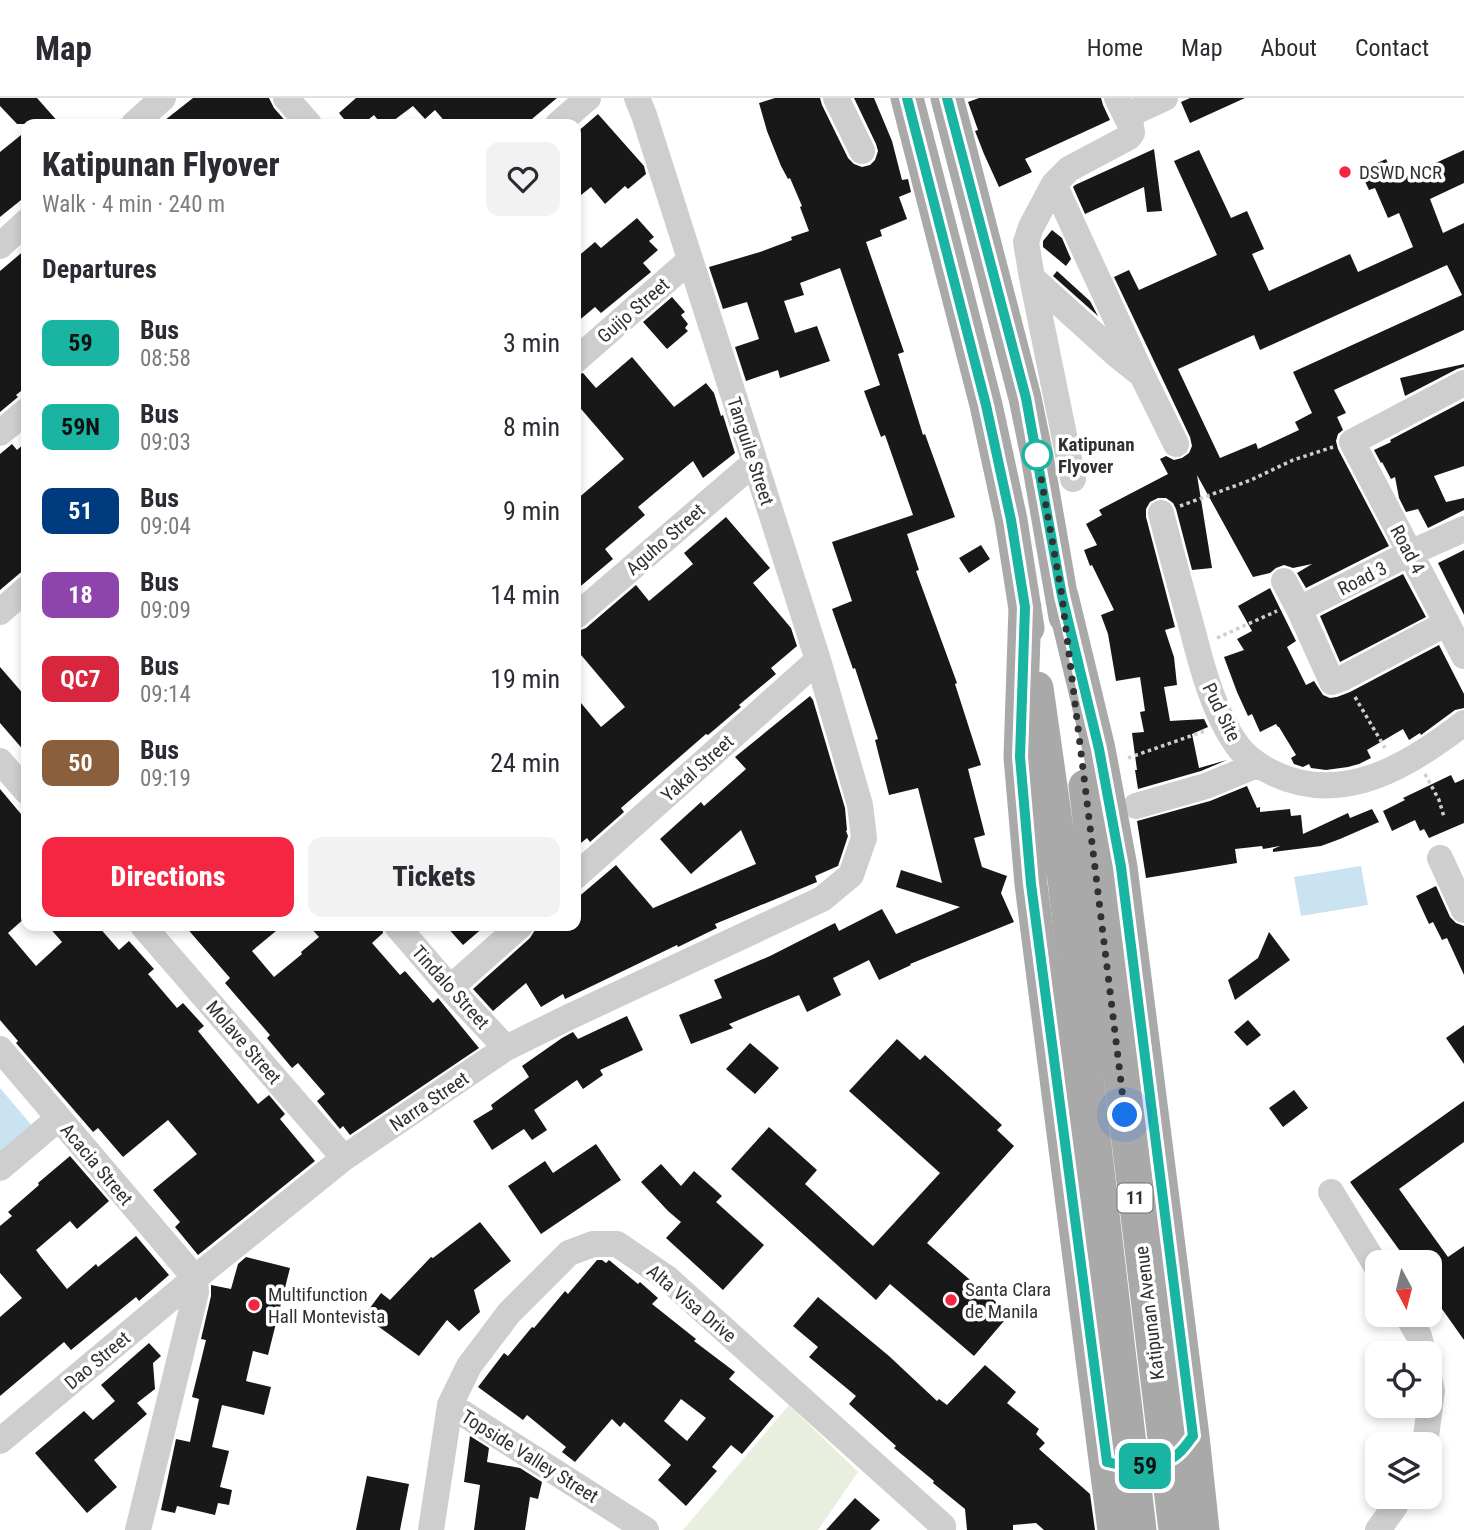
<!DOCTYPE html>
<meta charset="utf-8">
<style>
:root{--surface:#fff;--page:#f2f2f3;--text:#2b2b33;--muted:#7c7c81;--line:#e1e1e2;--accent:#f42642}
body{margin:0;font-family:"Roboto Condensed",sans-serif;background:var(--page);color:var(--text);height:100vh;display:flex;flex-direction:column;font-size:26px;white-space:nowrap}
*{box-sizing:border-box;margin:0}
p{font-size:23px;color:var(--muted)}
.icon{flex:none;width:38px;height:38px;fill:none;stroke:currentColor;stroke-width:2;stroke-linecap:round;stroke-linejoin:round}
.map{position:relative;flex:1;overflow:hidden}
.drawer{position:absolute;left:21px;top:21px;width:560px;height:812px;display:flex;flex-direction:column;background:var(--surface);border-radius:14px;box-shadow:0 4px 10px #0003}
.drawer>*{flex:none}
.badge{padding:0 14px;border-radius:10px;font-size:24px;line-height:46px}
.needle{width:46px;rotate:173deg}
.fabs{position:absolute;left:1365px;top:1152px;display:grid;gap:14px}
.fabs a{display:grid;place-items:center;width:77px;height:77px;border-radius:14px;background:var(--surface);box-shadow:0 4px 10px #0003;font-size:35px}
.you{position:absolute;width:35px;height:35px;margin:-18px;border:5px solid #fff;border-radius:50%;background:#1a73e8;box-shadow:0 0 0 10px #1a73e833}
.map>.badge{position:absolute;translate:-50% -50%;box-shadow:0 0 0 4px #fff}
h2{padding:0 21px;font-size:26px;line-height:63px}
.round{display:grid;place-items:center;flex:none;width:74px;height:74px;border-radius:14px;background:var(--page)}
.head{display:flex;align-items:center;justify-content:space-between;height:119px;padding:0 21px}
h1{font-size:33px;font-weight:800;line-height:52px}
.primary-button{display:flex;gap:14px;margin-top:auto;padding:14px 21px}
.primary-button a{flex:1;height:80px;border-radius:14px;background:var(--accent);color:#fff;font-size:28px;font-weight:800;line-height:80px;text-align:center}
.primary-button a+a{background:var(--page);color:var(--text)}
ul{padding:0;list-style:none}
li{display:flex;align-items:center;gap:21px;height:84px;padding:0 21px}
li div{flex:1}
li b{display:block;font-size:26px}
li em{font-style:normal}
li .badge{min-width:77px;font-weight:700;text-align:center}
header{display:flex;align-items:center;gap:42px;box-sizing:border-box;height:98px;padding:0 35px;background:var(--surface);border-bottom:2px solid var(--line)}
header strong{font-size:33px}
nav{display:flex;gap:38px;margin-inline-start:auto;font-size:24px}
.map>svg:first-child{display:block}
</style>
<header>
<strong>Map</strong>
<nav><a>Home</a><a>Map</a><a>About</a><a>Contact</a></nav>
</header>
<div class="map">
<svg width="1464" height="1432" viewBox="0 0 1464 1432">
<rect width="100%" height="100%" fill="#fff"/>
<path fill="#e8efde" d="M 789,1307 L 858,1374 L 818,1432 L 683,1432 Z"/>
<path fill="#c9e3f0" d="M 1361,768 L 1368,807 L 1301,818 L 1294,779 Z
M 0,990 L 34,1030 L 0,1056 Z"/>
<path fill="#181818" fill-rule="evenodd" d="M 0,0 L 37,0 L 60,26 L 17,26 L 0,8 Z
M 193,0 L 269,0 L 274,10 L 288,26 L 160,26 Z
M 356,0 L 557,0 L 526,26 L 447,26 L 435,12 L 425,21 L 413,8 L 389,26 L 381,26 L 374,17 L 363,26 L 348,26 L 339,15 Z
M 775,0 L 820,0 L 822,7 L 848,60 L 854,66 L 862,69 L 870,67 L 875,62 L 878,53 L 876,46 L 854,0 L 874,0 L 892,43 L 902,82 L 908,81 L 911,94 L 899,99 L 907,121 L 880,132 L 882,138 L 866,144 L 904,254 L 898,256 L 923,337 L 925,336 L 955,419 L 907,436 L 919,472 L 916,473 L 957,585 L 955,586 L 981,667 L 968,671 L 985,737 L 974,740 L 982,769 L 1007,778 L 1001,795 L 1014,824 L 910,866 L 911,867 L 879,882 L 869,862 L 833,880 L 841,897 L 807,914 L 799,897 L 729,926 L 733,930 L 691,946 L 679,917 L 722,900 L 714,882 L 770,858 L 835,825 L 839,833 L 882,811 L 896,836 L 960,809 L 896,789 L 901,772 L 942,785 L 918,690 L 889,697 L 875,642 L 878,641 L 855,570 L 853,571 L 832,511 L 852,503 L 832,444 L 913,417 L 885,337 L 881,339 L 864,293 L 880,287 L 840,170 L 800,185 L 804,197 L 784,203 L 795,235 L 817,228 L 830,263 L 780,280 L 778,272 L 746,283 L 735,249 L 759,241 L 747,204 L 723,211 L 709,169 L 760,154 L 792,142 L 791,139 L 809,133 L 800,109 L 802,108 L 790,80 L 788,81 L 781,68 L 767,33 L 759,5 Z
M 979,0 L 1101,0 L 1103,7 L 1110,22 L 1025,61 L 1032,74 L 999,89 L 984,56 L 975,33 L 978,32 L 968,4 Z
M 1190,0 L 1245,0 L 1190,25 L 1181,4 Z
M 598,16 L 644,68 L 646,76 L 628,91 L 625,88 L 605,106 L 591,89 L 576,101 L 576,35 Z
M 26,33 L 26,98 L 0,119 L 0,54 Z
M 1154,51 L 1162,113 L 1147,114 L 1144,89 L 1085,116 L 1073,89 L 1075,87 Z
M 1199,52 L 1231,120 L 1247,113 L 1264,151 L 1252,156 L 1269,193 L 1350,156 L 1358,174 L 1413,149 L 1399,115 L 1388,120 L 1375,90 L 1369,92 L 1360,73 L 1386,61 L 1396,83 L 1464,52 L 1464,85 L 1430,101 L 1443,135 L 1464,125 L 1464,232 L 1334,292 L 1346,315 L 1337,319 L 1343,332 L 1338,336 L 1336,343 L 1338,351 L 1389,448 L 1306,490 L 1297,475 L 1312,466 L 1293,470 L 1284,467 L 1276,470 L 1270,475 L 1253,479 L 1197,377 L 1212,470 L 1192,472 L 1176,411 L 1173,405 L 1166,400 L 1158,400 L 1150,404 L 1146,411 L 1146,419 L 1175,529 L 1165,532 L 1174,559 L 1177,587 L 1164,589 L 1170,623 L 1204,621 L 1208,629 L 1192,636 L 1199,670 L 1227,662 L 1201,673 L 1138,691 L 1135,672 L 1137,672 L 1132,635 L 1144,634 L 1140,614 L 1145,613 L 1140,579 L 1116,583 L 1108,536 L 1101,517 L 1114,512 L 1092,467 L 1090,468 L 1084,452 L 1097,447 L 1086,426 L 1102,417 L 1099,412 L 1168,376 L 1160,361 L 1166,358 L 1174,362 L 1182,360 L 1189,355 L 1192,348 L 1190,339 L 1114,179 L 1129,172 L 1139,192 L 1217,157 L 1174,63 ZM 1447,167 L 1462,197 L 1293,274 L 1312,315 L 1295,324 L 1299,332 L 1258,351 L 1256,345 L 1220,360 L 1178,271 L 1254,237 L 1260,252 Z
M 637,120 L 654,139 L 649,143 L 658,152 L 643,165 L 651,174 L 601,215 L 595,209 L 576,225 L 576,160 L 595,144 L 601,150 Z
M 1052,132 L 1062,140 L 1071,161 L 1066,168 L 1043,149 L 1043,143 Z
M 26,151 L 26,289 L 16,297 L 18,299 L 0,314 L 0,173 Z
M 1057,173 L 1090,203 L 1098,218 L 1053,178 Z
M 672,199 L 685,214 L 681,217 L 688,226 L 685,230 L 688,233 L 667,251 L 643,224 Z
M 632,259 L 674,309 L 706,285 L 714,295 L 721,318 L 723,317 L 735,355 L 703,380 L 693,363 L 638,409 L 645,417 L 605,451 L 613,461 L 576,492 L 576,402 L 624,361 L 576,305 L 576,277 L 583,275 L 596,290 Z
M 1464,266 L 1464,269 L 1457,271 L 1405,298 L 1400,280 Z
M 1464,303 L 1464,368 L 1434,378 L 1446,404 L 1464,400 L 1464,412 L 1428,430 L 1418,411 L 1406,414 L 1399,400 L 1395,379 L 1391,381 L 1382,364 L 1381,365 L 1374,352 L 1391,344 L 1390,342 Z
M 26,344 L 26,470 L 0,492 L 0,356 L 12,346 L 17,352 Z
M 726,419 L 770,470 L 753,485 L 791,530 L 797,548 L 771,570 L 776,576 L 739,607 L 741,609 L 708,637 L 706,636 L 621,710 L 624,714 L 590,744 L 587,740 L 576,749 L 576,599 L 601,629 L 625,609 L 576,551 L 576,534 L 586,530 L 636,487 L 649,503 L 693,466 L 684,455 Z
M 981,447 L 990,461 L 969,475 L 959,460 Z
M 1464,452 L 1464,517 L 1438,465 Z
M 1403,476 L 1426,519 L 1340,564 L 1320,518 Z
M 1270,490 L 1296,543 L 1287,549 L 1306,587 L 1314,583 L 1323,597 L 1330,600 L 1337,599 L 1350,594 L 1439,547 L 1464,596 L 1464,610 L 1455,612 L 1421,637 L 1420,635 L 1409,642 L 1403,631 L 1367,652 L 1371,660 L 1359,666 L 1348,669 L 1326,672 L 1311,670 L 1309,666 L 1303,669 L 1294,666 L 1291,660 L 1296,657 L 1279,629 L 1278,629 L 1276,626 L 1260,634 L 1252,616 L 1248,618 L 1237,594 L 1224,559 L 1244,552 L 1237,541 L 1252,533 L 1238,508 Z
M 0,569 L 26,599 L 26,655 L 0,625 Z
M 810,598 L 813,602 L 845,710 L 847,732 L 846,733 L 848,738 L 838,768 L 815,778 L 817,784 L 715,826 L 717,830 L 678,849 L 677,847 L 565,901 L 563,896 L 541,909 L 526,885 L 493,913 L 473,891 L 530,840 L 535,832 L 541,828 L 576,828 L 576,801 L 616,767 L 653,810 L 651,811 L 756,766 L 741,732 L 691,776 L 660,741 L 701,704 L 704,708 L 746,671 L 735,659 Z
M 1451,677 L 1455,685 L 1464,681 L 1464,725 L 1429,740 L 1424,731 L 1420,733 L 1415,722 L 1392,733 L 1383,713 L 1405,702 L 1403,700 Z
M 1247,688 L 1257,710 L 1260,709 L 1260,714 L 1290,711 L 1291,718 L 1301,717 L 1303,736 L 1348,715 L 1350,720 L 1372,711 L 1379,724 L 1340,741 L 1321,748 L 1273,754 L 1273,751 L 1280,748 L 1263,751 L 1262,748 L 1235,751 L 1237,765 L 1146,780 L 1137,723 L 1210,703 Z
M 0,691 L 26,722 L 26,819 L 8,835 L 36,868 L 62,844 L 48,828 L 98,828 L 119,852 L 129,843 L 154,871 L 148,876 L 177,910 L 183,905 L 204,928 L 198,933 L 258,1006 L 269,997 L 285,1016 L 280,1021 L 315,1063 L 198,1157 L 175,1129 L 180,1124 L 153,1092 L 197,1056 L 168,1022 L 123,1059 L 98,1030 L 93,1034 L 16,945 L 18,943 L 0,922 Z
M 1436,788 L 1450,819 L 1456,825 L 1464,828 L 1464,877 L 1447,840 L 1442,842 L 1433,824 L 1429,826 L 1416,798 Z
M 185,828 L 282,828 L 252,853 L 274,879 L 302,856 L 301,854 L 319,839 L 309,828 L 382,828 L 383,835 L 372,845 L 400,877 L 405,873 L 433,905 L 438,900 L 479,950 L 350,1037 L 343,1028 L 340,1031 L 317,1003 L 325,996 L 298,965 L 292,970 L 267,940 L 270,937 L 225,885 L 230,880 Z
M 446,828 L 485,828 L 463,847 Z
M 1269,834 L 1290,862 L 1235,902 L 1228,882 L 1258,860 Z
M 627,918 L 643,952 L 600,972 L 603,977 L 583,991 L 577,982 L 534,1012 L 547,1032 L 532,1042 L 524,1031 L 492,1052 L 473,1023 L 493,1011 L 491,1007 L 529,979 L 522,968 L 562,940 L 573,934 L 578,941 Z
M 1248,922 L 1261,937 L 1247,948 L 1234,934 Z
M 1464,927 L 1464,966 L 1446,940 Z
M 897,941 L 920,962 L 925,957 L 1002,1027 L 997,1032 L 1014,1048 L 927,1145 L 1010,1216 L 974,1258 L 890,1186 L 876,1202 L 731,1071 L 769,1029 L 817,1072 L 805,1086 L 873,1148 L 940,1075 L 849,993 Z
M 750,945 L 779,970 L 755,996 L 726,971 Z
M 1294,992 L 1308,1010 L 1283,1029 L 1269,1010 Z
M 1464,1003 L 1464,1044 L 1399,1091 L 1448,1159 L 1464,1148 L 1464,1242 L 1430,1194 L 1430,1164 L 1408,1164 L 1350,1084 Z
M 596,1046 L 621,1082 L 541,1136 L 508,1088 L 545,1063 L 553,1075 Z
M 70,1058 L 109,1103 L 77,1131 L 70,1123 L 36,1152 L 41,1159 L 67,1191 L 96,1166 L 98,1169 L 136,1138 L 169,1177 L 139,1203 L 136,1199 L 71,1252 L 64,1244 L 0,1298 L 0,1219 L 22,1200 L 0,1175 L 0,1128 L 12,1118 L 8,1114 L 39,1087 L 38,1085 Z
M 661,1066 L 681,1088 L 694,1073 L 722,1098 L 716,1104 L 764,1147 L 723,1192 L 666,1140 L 681,1124 L 668,1113 L 641,1084 Z
M 480,1124 L 511,1163 L 474,1192 L 480,1214 L 459,1233 L 447,1222 L 419,1258 L 364,1218 L 381,1195 L 390,1202 L 431,1159 L 433,1160 Z
M 246,1159 L 290,1170 L 268,1257 L 253,1253 L 246,1283 L 271,1289 L 264,1317 L 222,1307 L 212,1349 L 229,1353 L 220,1389 L 232,1392 L 229,1407 L 218,1405 L 215,1417 L 177,1408 L 175,1415 L 161,1412 L 176,1341 L 190,1344 L 199,1301 L 192,1299 L 206,1242 L 201,1241 L 211,1198 L 211,1187 L 231,1191 L 238,1166 Z
M 597,1162 L 602,1162 L 606,1165 L 609,1162 L 638,1186 L 640,1184 L 658,1200 L 652,1206 L 696,1241 L 694,1243 L 735,1274 L 729,1281 L 774,1318 L 742,1356 L 731,1347 L 712,1369 L 717,1373 L 686,1408 L 658,1382 L 671,1367 L 624,1324 L 620,1329 L 612,1321 L 575,1364 L 562,1354 L 566,1349 L 527,1317 L 523,1322 L 478,1289 L 504,1255 L 508,1258 L 532,1229 L 534,1230 L 565,1193 L 568,1196 ZM 681,1301 L 706,1320 L 687,1343 L 664,1323 Z
M 818,1199 L 889,1258 L 937,1303 L 939,1301 L 947,1307 L 985,1267 L 1016,1294 L 1007,1305 L 1039,1331 L 1036,1336 L 1045,1345 L 1039,1351 L 1090,1396 L 1095,1432 L 1044,1432 L 1036,1425 L 1013,1427 L 1013,1432 L 967,1432 L 965,1411 L 933,1385 L 934,1383 L 894,1350 L 896,1348 L 849,1306 L 856,1298 L 809,1259 L 818,1249 L 793,1228 Z
M 149,1245 L 161,1258 L 153,1265 L 155,1291 L 137,1305 L 147,1316 L 94,1362 L 117,1389 L 87,1415 L 35,1355 L 84,1313 L 93,1322 L 115,1303 L 101,1287 Z
M 470,1338 L 489,1350 L 487,1364 L 520,1370 L 542,1384 L 538,1401 L 530,1399 L 525,1432 L 474,1432 L 480,1387 L 464,1384 Z
M 367,1378 L 409,1386 L 400,1432 L 356,1432 Z
M 855,1400 L 880,1422 L 870,1432 L 826,1432 Z"/>
<g fill="none" stroke-linecap="round" stroke-linejoin="round">
<path stroke="#cecece" stroke-width="3.5" stroke-dasharray="3.5 3.5" stroke-linecap="butt" d="M 1180,408 L 1251,382 L 1293,362 L 1333,349
M 1217,540 L 1277,513
M 1355,599 L 1385,650
M 1128,660 L 1205,633
M 1425,676 L 1439,702 L 1444,719"/>
<path stroke="#cecece" stroke-width="26" d="M 286,0 L 309,26
M 836,0 L 862,53
M 1117,0 L 1131,28 L 1132,35 L 1129,39 L 1069,71 L 1054,86 L 1031,129 L 1026,144 L 1032,180 L 1117,257 L 1142,277
M 1126,18 L 1165,0
M 134,26 L 163,0
M 558,26 L 588,0
M 1054,86 L 1142,277 L 1176,346
M 0,148 L 26,124
M 1032,180 L 1073,381
M 576,262 L 690,162
M 1464,285 L 1352,344 L 1464,558
M 0,335 L 26,313
M 1161,415 C 1171,455 1182,494 1193,534 C 1202,570 1215,617 1237,647 C 1247,661 1260,669 1275,676 C 1344,708 1410,667 1464,625
M 1284,483 L 1299,511 L 1332,584 L 1343,580 L 1447,525
M 1299,511 L 1410,455 L 1464,431
M 0,514 L 26,491
M 576,518 L 755,364
M 0,663 L 26,693
M 1136,708 L 1206,688 L 1257,667
M 1440,760 L 1464,812
M 576,778 L 818,562
M 143,828 L 344,1060
M 397,828 L 450,890 L 506,950
M 450,890 L 520,828
M 0,951 L 195,1180
M 0,1070 L 59,1020
M 1331,1094 L 1377,1169
M 1406,1216 L 1419,1238 L 1423,1255
M 450,1307 L 646,1432
M 0,1343 L 195,1180 L 344,1060 L 506,950 L 569,919 L 822,801 L 851,777 L 864,740 L 860,707 L 818,562 L 644,17 L 637,0
M 1425,1346 L 1432,1293 L 1430,1284
M 138,1432 L 196,1194 L 195,1180
M 431,1432 L 450,1307 L 469,1268 L 509,1215 L 569,1155 L 593,1146 L 617,1146 L 667,1180 L 943,1428 L 943,1432
M 1378,1432 L 1395,1408 L 1400,1398"/>
<path stroke="#a9a9a9" stroke-width="33" d="M 907,0 L 986,307 L 1011,422 L 1028,530
M 947,0 L 1025,300 L 1037,358 L 1065,519
M 1062,498 L 1099,651 L 1121,769 L 1193,1338 L 1203,1432
M 1025,509 L 1020,659 L 1031,786 L 1114,1432
M 1037,590 L 1063,773
M 1085,688 L 1095,769"/>
<path stroke="#a9a9a9" stroke-width="33" d="M 1095,769 L 1175,1432
M 1063,773 L 1140,1432"/>
</g>
<g fill="none" stroke-linecap="round" stroke-linejoin="round">
<defs>
<path id="line" d="M 907,0 L 986,307 L 1011,422 L 1025,509 L 1020,659 L 1031,786 L 1107,1364 C 1128,1369 1154,1372 1174,1359 C 1181,1355 1188,1345 1193,1338 L 1121,769 L 1099,651 L 1062,498 L 1026,300 L 947,0"/>
</defs>
<use href="#line" stroke="#fff" stroke-width="16"/>
<use href="#line" stroke="#1ab4a2" stroke-width="10"/>
<path stroke="#313131" stroke-width="7" stroke-dasharray="0 12.6" d="M 1037,357 L 1062,498 L 1125,1017"/>
</g>
<g fill="#f42642" stroke="#fff" stroke-width="2.5">
<circle cx="1345" cy="74" r="7"/>
<circle cx="951" cy="1202" r="7"/>
<circle cx="254" cy="1207" r="7"/>
</g>
<circle fill="#fff" stroke="#1ab4a2" stroke-width="3.5" cx="1037" cy="357" r="14"/>
<g text-anchor="middle" stroke-width="7" stroke-linejoin="round" paint-order="stroke">
<rect fill="#fff" stroke="#6f6f6f" stroke-width="2" x="1117.5" y="1085.5" width="35" height="29" rx="5"/>
<g font-size="18" font-weight="bold" fill="#313131">
<text x="1135" y="1106">11</text>
</g>
<g font-size="19" fill="#313131" stroke="#fff" text-anchor="start">
<text x="1359" y="81">DSWD NCR</text>
<text x="965" y="1198">Santa Clara<tspan x="965" dy="22">de Manila</tspan></text>
<text x="268" y="1203">Multifunction<tspan x="268" dy="22">Hall Montevista</tspan></text>
</g>
<g font-size="19" fill="#313131" stroke="#fff">
<text transform="translate(633 212) rotate(-41)" y="7">Guijo Street</text>
<text transform="translate(751 353) rotate(72)" y="7">Tanguile Street</text>
<text transform="translate(665 441) rotate(-41)" y="7">Aguho Street</text>
<text transform="translate(1408 451) rotate(62)" y="7">Road 4</text>
<text transform="translate(1362 480) rotate(-27)" y="7">Road 3</text>
<text transform="translate(1222 614) rotate(64)" y="7">Pud Site</text>
<text transform="translate(697 670) rotate(-42)" y="7">Yakal Street</text>
<text transform="translate(451 889) rotate(48)" y="7">Tindalo Street</text>
<text transform="translate(244 944) rotate(49)" y="7">Molave Street</text>
<text transform="translate(429 1003) rotate(-34)" y="7">Narra Street</text>
<text transform="translate(97 1066) rotate(50)" y="7">Acacia Street</text>
<text transform="translate(692 1205) rotate(40)" y="7">Alta Visa Drive</text>
<text transform="translate(1149 1215) rotate(-97)" y="7">Katipunan Avenue</text>
<text transform="translate(97 1262) rotate(-40)" y="7">Dao Street</text>
<text transform="translate(530 1358) rotate(32)" y="7">Topside Valley Street</text>
</g>
<g font-size="19" font-weight="bold" fill="#313131" stroke="#fff" text-anchor="start">
<text x="1058" y="353">Katipunan<tspan x="1058" dy="22">Flyover</tspan></text>
</g>
</g>
</svg>
<div class="fabs">
<a><svg class="needle" viewBox="-14 -14 28 28"><path d="M0-13l5 13h-10z" fill="#e53935"/><path d="M0 13l5-13h-10z" fill="#7c7c81"/></svg></a>
<a><svg class="icon" aria-label="locate" viewBox="0 0 24 24"><circle cx="12" cy="12" r="6"/><path d="M12 2v4M12 18v4M2 12h4M18 12h4"/></svg></a>
<a><svg class="icon" aria-label="layers" viewBox="0 0 24 24"><path d="M12 4l9 5-9 5-9-5zM3 14l9 5 9-5"/></svg></a>
</div>
<div class="you" style="left:1125px;top:1017px"></div>
<b class="badge" style="left:1145px;top:1368px;background:#1ab4a2;color:#111">59</b>
<section class="drawer">
<div class="head"><div><h1>Katipunan Flyover</h1><p>Walk · 4 min · 240 m</p></div><a class="round"><svg class="icon" aria-label="heart" viewBox="0 0 24 24"><path d="M12 20l-8-8c-3-5 5-10 8-4 3-6 11-1 8 4z"/></svg></a></div>
<h2>Departures</h2>
<ul>
<li><span class="badge" style="background:#1ab4a2;color:#111">59</span><div><b>Bus</b><p>08:58</p></div><em>3 min</em></li>
<li><span class="badge" style="background:#1ab4a2;color:#111">59N</span><div><b>Bus</b><p>09:03</p></div><em>8 min</em></li>
<li><span class="badge" style="background:#003b80;color:#fff">51</span><div><b>Bus</b><p>09:04</p></div><em>9 min</em></li>
<li><span class="badge" style="background:#8e44ad;color:#fff">18</span><div><b>Bus</b><p>09:09</p></div><em>14 min</em></li>
<li><span class="badge" style="background:#d7263d;color:#fff">QC7</span><div><b>Bus</b><p>09:14</p></div><em>19 min</em></li>
<li><span class="badge" style="background:#8b5e3c;color:#fff">50</span><div><b>Bus</b><p>09:19</p></div><em>24 min</em></li>
</ul>
<div class="primary-button"><a>Directions</a><a>Tickets</a></div>
</section>
</div>
